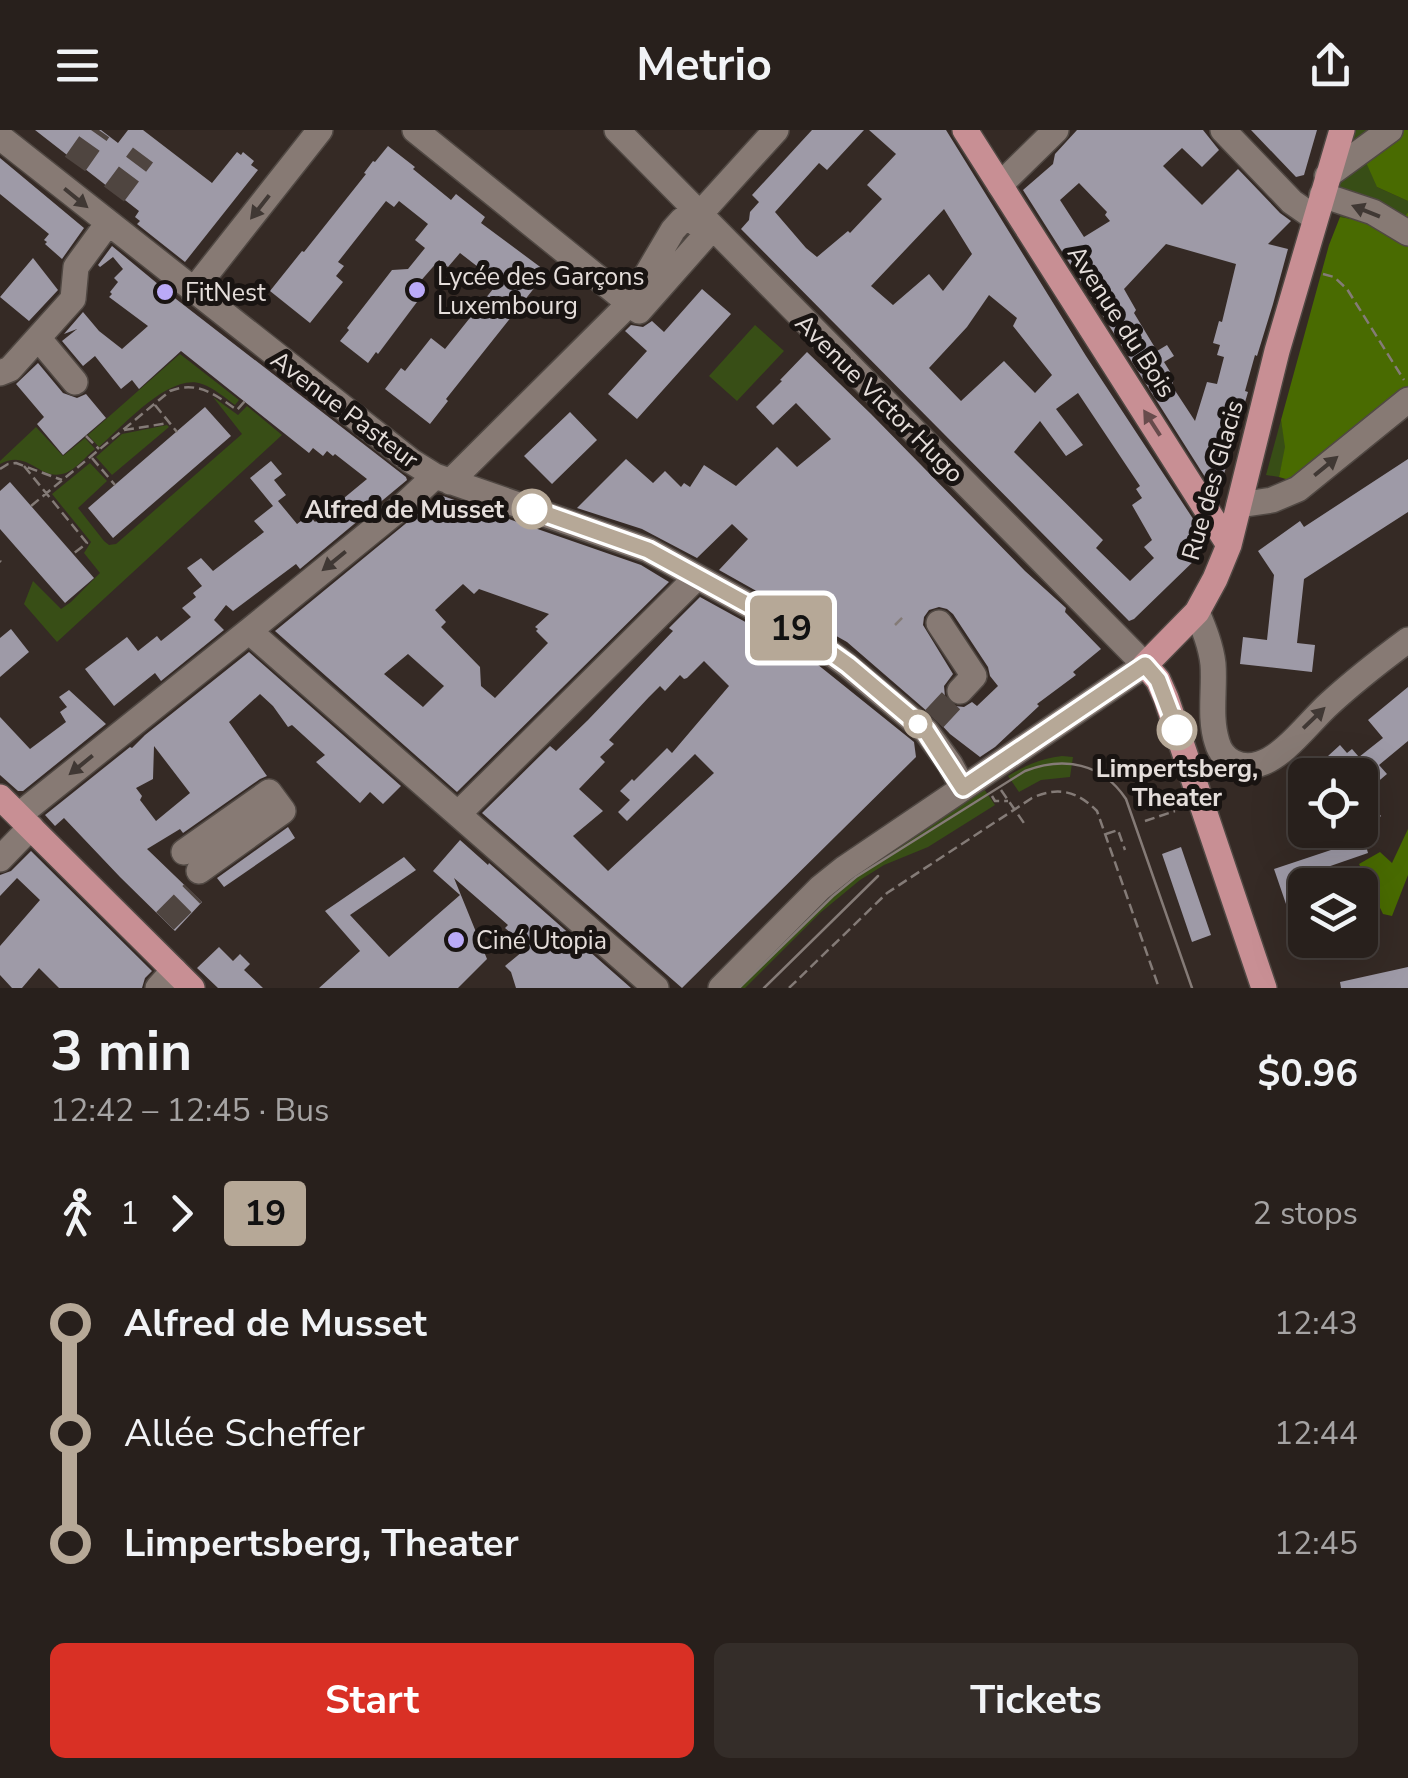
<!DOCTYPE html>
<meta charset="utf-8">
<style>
:root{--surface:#28201c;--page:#342d29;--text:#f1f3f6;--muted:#a5a3a3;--line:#443e3b;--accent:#d93025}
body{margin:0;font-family:"Nunito Sans",sans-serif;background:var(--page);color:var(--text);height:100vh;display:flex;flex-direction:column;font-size:38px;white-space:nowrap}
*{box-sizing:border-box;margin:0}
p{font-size:32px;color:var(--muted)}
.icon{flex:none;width:55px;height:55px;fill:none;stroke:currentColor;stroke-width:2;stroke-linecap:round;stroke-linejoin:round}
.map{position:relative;height:858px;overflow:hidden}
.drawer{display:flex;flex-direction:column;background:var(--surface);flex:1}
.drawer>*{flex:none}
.badge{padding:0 20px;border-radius:8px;font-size:35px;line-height:65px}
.controls{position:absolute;left:1288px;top:628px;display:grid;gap:20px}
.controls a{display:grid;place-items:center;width:90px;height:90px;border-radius:15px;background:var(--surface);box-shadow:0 10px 40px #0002,0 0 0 2px var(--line);font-size:50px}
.map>.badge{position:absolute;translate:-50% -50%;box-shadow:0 0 0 5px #fff}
.legs{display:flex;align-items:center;gap:15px;height:110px;padding:0 50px;font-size:32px}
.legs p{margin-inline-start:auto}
.head{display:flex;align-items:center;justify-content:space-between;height:170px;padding:0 50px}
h1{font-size:55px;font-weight:700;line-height:75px}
.cta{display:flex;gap:20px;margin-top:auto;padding:20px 50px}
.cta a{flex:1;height:115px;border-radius:15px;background:var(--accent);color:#fff;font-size:40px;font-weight:700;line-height:115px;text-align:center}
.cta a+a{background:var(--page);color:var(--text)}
ul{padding:0 50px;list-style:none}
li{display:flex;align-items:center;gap:35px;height:110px;font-size:38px}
li i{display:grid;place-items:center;width:15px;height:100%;margin:0 12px;background:currentColor}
li i::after{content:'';width:25px;height:25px;margin:-12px;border:8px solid;border-radius:50%;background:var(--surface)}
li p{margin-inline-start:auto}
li:first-child i{background:linear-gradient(#0000 50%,currentColor 0)}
li:last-child i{background:linear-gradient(currentColor 50%,#0000 0)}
header{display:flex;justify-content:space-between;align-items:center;height:130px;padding:0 50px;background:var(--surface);font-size:45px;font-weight:700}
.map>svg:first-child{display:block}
</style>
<header><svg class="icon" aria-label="menu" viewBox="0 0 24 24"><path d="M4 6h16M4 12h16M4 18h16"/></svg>Metrio<svg class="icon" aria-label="share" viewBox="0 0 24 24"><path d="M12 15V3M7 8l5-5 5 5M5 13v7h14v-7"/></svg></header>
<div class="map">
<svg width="1408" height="858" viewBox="0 0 1408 858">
<rect width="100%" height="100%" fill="#352a25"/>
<path fill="#384e16" d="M 1354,0 L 1390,0 L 1377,57 L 1408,71 L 1408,82 L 1399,97 L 1340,87 L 1348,66 L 1336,56 Z
M 755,195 L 784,221 L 737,271 L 709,246 Z
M 180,224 L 239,270 L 235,275 C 225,268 214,258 202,254 C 170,242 122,297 99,317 L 88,305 Z
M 213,267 L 238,285 L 247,276 L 282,305 L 57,512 L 24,474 L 33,451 L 61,479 L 71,472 L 100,443 L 84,423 L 91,412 L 52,364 L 90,333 L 107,351 L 78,378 L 104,411 L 109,415 L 116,414 L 242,304 Z
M 1281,290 L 1286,317 L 1279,347 L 1266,345 Z
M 167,295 L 169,297 L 112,345 L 96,327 L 122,304 Z
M 36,297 L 63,326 L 85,308 L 95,319 C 86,326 74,342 62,344 C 39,350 28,319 0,334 L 0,331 Z
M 1062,626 L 1073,627 L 1070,647 L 1041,650 L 1019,662 L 1008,646 C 1025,636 1041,628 1062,626 Z
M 982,656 L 995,675 L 928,717 L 884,735 L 860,750 L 820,783 L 745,858 L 733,858 L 835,757 Z"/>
<path fill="#496b01" d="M 1390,0 L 1408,0 L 1408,71 L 1377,57 L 1361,21 Z
M 1408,82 L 1408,259 L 1296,352 L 1279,347 L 1285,317 L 1281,290 L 1329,115 L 1340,87 L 1398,97 Z
M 1408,699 L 1408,745 L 1392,786 L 1383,784 L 1359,734 L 1380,722 L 1392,733 Z"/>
<path fill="#9e9aa7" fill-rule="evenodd" d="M 35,0 L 101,0 L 118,13 L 128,0 L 143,0 L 212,53 L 237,22 L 241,25 L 243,22 L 254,31 L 251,35 L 258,40 L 185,132 L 137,94 L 140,91 L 135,87 L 139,81 Z
M 812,0 L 864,0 L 827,40 L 819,33 L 775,82 L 806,118 L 817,127 L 848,101 L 850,103 L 882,69 L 867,55 L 896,24 L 869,0 L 946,0 L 1086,226 L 1205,407 L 1201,424 L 1134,489 L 1129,491 L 741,99 L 749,90 L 750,82 L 759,72 L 752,65 ZM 944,79 L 972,124 L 943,161 L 929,144 L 893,175 L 871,156 ZM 989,165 L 1017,188 L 1013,196 L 1052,245 L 1035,263 L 1004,231 L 961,271 L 929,238 L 967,197 ZM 1078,263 L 1140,356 L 1136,359 L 1142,368 L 1132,375 L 1152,410 L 1144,417 L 1154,428 L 1130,451 L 1096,418 L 1103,410 L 1014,322 L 1040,291 L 1066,326 L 1083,315 L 1056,279 Z
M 1077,0 L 1203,0 L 1219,20 L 1202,37 L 1182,18 L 1163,36 L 1202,75 L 1238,39 L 1280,83 L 1291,91 L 1268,114 L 1288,119 L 1273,174 L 1257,226 L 1255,225 L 1245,261 L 1248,262 L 1224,344 L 1205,347 L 1023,60 L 1053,34 L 1055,24 ZM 1079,53 L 1107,82 L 1105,85 L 1110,91 L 1084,107 L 1060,70 ZM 1166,114 L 1236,134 L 1222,192 L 1219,191 L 1213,213 L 1220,215 L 1217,225 L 1224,227 L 1217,254 L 1207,252 L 1195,291 L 1172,256 L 1174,248 L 1164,232 L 1174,226 L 1167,215 L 1157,221 L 1134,183 L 1136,180 L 1124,159 Z
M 1251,0 L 1317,0 L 1304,45 L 1296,47 Z
M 388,16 L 415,37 L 413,39 L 451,70 L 456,64 L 485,87 L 481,93 L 547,142 L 446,269 L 448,271 L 430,294 L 385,259 L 401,238 L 405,241 L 431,208 L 445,219 L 493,159 L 486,154 L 491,147 L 460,123 L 448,137 L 439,130 L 418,154 L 426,160 L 378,224 L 376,222 L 368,233 L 340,211 L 349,200 L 347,198 L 392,140 L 408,139 L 425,118 L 415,110 L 428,94 L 399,71 L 394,77 L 386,71 L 338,132 L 344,136 L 336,146 L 343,152 L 310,193 L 270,161 L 302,121 L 304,122 L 366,44 L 364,43 L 373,31 L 375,32 Z
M 0,28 L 84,98 L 62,129 L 45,114 L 47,112 L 44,110 L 49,104 L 0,64 Z
M 112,116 L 176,169 L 406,347 L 407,350 L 300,439 L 296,434 L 233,481 L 226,475 L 214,490 L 224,500 L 161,551 L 155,543 L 114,576 L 85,539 L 127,507 L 138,521 L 157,506 L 161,511 L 191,487 L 182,478 L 196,467 L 193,463 L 202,456 L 187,438 L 201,428 L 213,441 L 264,402 L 254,391 L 273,376 L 250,348 L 271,331 L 282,344 L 274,350 L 286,365 L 278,371 L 297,394 L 309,385 L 315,392 L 367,349 L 335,324 L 333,326 L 327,321 L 323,326 L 313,318 L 309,323 L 181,221 L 139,259 L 132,250 L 121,259 L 95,226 L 83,236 L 62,211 L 77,199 L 64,204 L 83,182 L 99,201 L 122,219 L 148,196 L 109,167 L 112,164 L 110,162 L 118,152 L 114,148 L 123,139 L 113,127 L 100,137 L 98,135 Z
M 33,128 L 58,160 L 29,191 L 0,167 Z
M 702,159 L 731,184 L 637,289 L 608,264 L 647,221 L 625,201 L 631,195 L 643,197 L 652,191 L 664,202 Z
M 807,222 L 871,284 L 1025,441 L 1066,478 L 1065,482 L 1101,519 L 1073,542 L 1076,545 L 1037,574 L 1039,576 L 995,617 L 980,627 L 950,604 L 936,589 L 847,512 L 719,440 L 748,409 L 732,394 L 697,428 L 642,399 L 577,378 L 626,329 L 653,353 L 665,341 L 681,357 L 684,353 L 690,357 L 704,335 L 736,356 L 777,317 L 797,337 L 831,309 L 796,273 L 773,295 L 756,277 L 782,251 L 780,250 ZM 939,477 L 947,479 L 953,484 L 988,537 L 990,546 L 998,556 L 977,576 L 972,572 L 964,577 L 955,576 L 945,567 L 944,556 L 953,544 L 923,495 L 924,487 L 929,480 Z
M 38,233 L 63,263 L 77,268 L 86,264 L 106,288 L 63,325 L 37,294 L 44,287 L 16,254 Z
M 205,277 L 231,306 L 113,408 L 88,378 Z
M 570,282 L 597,310 L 552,354 L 524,326 Z
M 1408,329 L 1408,382 L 1304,449 L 1297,513 L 1315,515 L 1312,542 L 1240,534 L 1243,507 L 1267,510 L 1274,445 L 1258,421 L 1300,391 L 1304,397 Z
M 10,352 L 94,448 L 65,473 L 0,399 L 0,361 Z
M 443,366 L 641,435 L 669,452 L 457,662 L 275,501 L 438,367 ZM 463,454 L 474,464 L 479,459 L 549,484 L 535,497 L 538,499 L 536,501 L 548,513 L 495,568 L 481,556 L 480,537 L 441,497 L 446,492 L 435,480 ZM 408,524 L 444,556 L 423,577 L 384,544 Z
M 700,467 L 807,526 L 914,612 L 916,627 L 682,858 L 482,683 L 550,616 L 556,621 L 588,590 L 673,501 L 669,498 ZM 704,531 L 729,556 L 672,623 L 667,618 L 634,651 L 632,649 L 620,661 L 630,670 L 618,682 L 627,691 L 695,624 L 714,643 L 608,741 L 573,706 L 603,681 L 579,659 L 605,632 L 600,627 L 614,614 L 609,610 L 649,567 L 660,556 L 665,561 L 680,545 L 684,549 L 687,548 Z
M 11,499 L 29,522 L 0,547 L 0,508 Z
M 249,522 L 401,656 L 383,674 L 370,662 L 360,673 L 316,632 L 325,625 L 292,595 L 288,597 L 273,576 L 260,564 L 229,592 L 267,646 L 260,649 L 183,703 L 180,699 L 147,719 L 202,772 L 175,801 L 120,747 L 64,688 L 55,696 L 45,685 L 130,617 L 132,618 L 145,605 ZM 154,616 L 190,663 L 156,691 L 140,670 L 142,666 L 136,658 L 153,649 Z
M 1408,557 L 1408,611 L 1379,635 L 1387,644 L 1362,665 L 1381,686 L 1360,705 L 1360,645 L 1332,645 L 1335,634 L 1328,626 L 1340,615 L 1347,623 L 1352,619 L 1359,627 L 1383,608 L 1368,590 Z
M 69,560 L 106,594 L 23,661 L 18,661 L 0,645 L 0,587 L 30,619 L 66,592 L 60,582 L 67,577 L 59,567 Z
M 288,697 L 295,708 L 224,757 L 217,748 Z
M 1364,709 L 1368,723 L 1313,742 L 1315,749 L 1312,750 L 1313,755 L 1305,755 L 1305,768 L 1286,774 L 1274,739 Z
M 460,710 L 488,735 L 489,733 L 631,858 L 516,858 L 511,842 L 505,836 L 528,817 L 505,798 L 508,795 L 454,748 L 487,829 L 458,858 L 319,858 L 360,821 L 325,781 L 404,727 L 416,740 L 350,785 L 389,827 L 460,765 L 433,741 Z
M 1181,717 L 1211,805 L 1192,812 L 1162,724 Z
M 31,721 L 152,841 L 145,848 L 142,858 L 59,858 L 39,838 L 22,858 L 12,858 L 0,845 L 0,816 L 40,770 L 17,748 L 0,766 L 0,745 L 11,741 Z
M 219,817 L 233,831 L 240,824 L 250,834 L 244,840 L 263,858 L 218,858 L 197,838 Z
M 1408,837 L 1408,858 L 1341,858 L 1340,852 Z"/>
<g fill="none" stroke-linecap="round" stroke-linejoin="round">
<path stroke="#4f4540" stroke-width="25" stroke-dasharray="25 12" stroke-linecap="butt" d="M 75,34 L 99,0
M 114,64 L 143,25
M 934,589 L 960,561
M 165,791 L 193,763"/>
<defs>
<path id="minor" d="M 415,0 L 639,181 L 707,104 L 692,89
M 617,0 L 1145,535 L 845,738 L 820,758 L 721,858
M 1223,0 L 1292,72 L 1315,88
M 0,7 L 411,331 L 435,346 L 648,420 L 816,512 L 847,535 L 926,601 L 950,634 L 963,658
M 1327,46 L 1390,0
M 1000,55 L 1056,0
M 1322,65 L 1373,82 L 1408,103
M 193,161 L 320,0
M 39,209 L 75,252
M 0,243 L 10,239 L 73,169 L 76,137 L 108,93
M 450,352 L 630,173 L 673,100 L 682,90 L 699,85 L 776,0
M 1239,375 L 1272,370 L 1298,359 L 1408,270
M 1197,482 C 1204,499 1211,516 1213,534 C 1215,559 1209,587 1217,612 C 1222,630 1240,640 1259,634 C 1284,627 1310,591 1329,574 C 1354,551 1381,530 1408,510
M 939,493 L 974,546 L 960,561
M 249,501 L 656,858
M 458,684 L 697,447
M 19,685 L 249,501 L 405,374 L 435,346
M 184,722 L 269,662 L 283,681 L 199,741
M 0,729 L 31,697
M 158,858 L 174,840"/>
<path id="major" d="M 965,0 L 1229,415
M 0,667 L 192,858
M 1264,858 L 1166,568 L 1158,550 L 1145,535 L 1197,482 L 1215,449 L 1229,415 L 1277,221 L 1342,0"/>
</defs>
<use href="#minor" stroke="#504843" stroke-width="28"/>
<use href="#major" stroke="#504843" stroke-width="28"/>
<path stroke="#847b77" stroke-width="2.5" stroke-dasharray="10 5" stroke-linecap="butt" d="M 1323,144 L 1334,147 L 1347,159 L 1404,250
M 155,275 L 177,302
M 124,300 L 169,293
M 86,306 L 99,319
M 92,328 L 115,355
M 24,336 L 87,413 L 73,424
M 0,339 L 8,334 L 16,333 L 62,350
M 31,376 L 170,261 C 197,250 216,265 237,280 L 245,271
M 0,431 L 1,432
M 895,495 L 905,485
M 1001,660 L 1026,696
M 992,666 L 995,671 L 1008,671
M 1145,691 L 1175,681
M 1106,704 L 1118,700 L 1125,720
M 789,858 L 887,763 L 1032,668 C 1058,656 1077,661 1097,681 L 1159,858"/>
<use href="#minor" stroke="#877a74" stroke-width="25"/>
<use href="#major" stroke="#c88f94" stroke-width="25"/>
<path stroke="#857b77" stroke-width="2.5" d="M 739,858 L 833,766 L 856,747 L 1025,641 C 1064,626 1102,633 1126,669 L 1192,858
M 764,858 L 878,746"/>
</g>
<defs><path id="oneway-solid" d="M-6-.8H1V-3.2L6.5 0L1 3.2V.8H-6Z" transform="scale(2.5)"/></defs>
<g fill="#403834">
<use href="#oneway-solid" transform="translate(76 68) rotate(39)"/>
<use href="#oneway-solid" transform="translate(260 77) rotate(128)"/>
<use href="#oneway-solid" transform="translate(1366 81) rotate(-158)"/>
<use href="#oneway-solid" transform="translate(1326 336) rotate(-39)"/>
<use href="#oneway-solid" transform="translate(334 431) rotate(141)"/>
<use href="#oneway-solid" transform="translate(1314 588) rotate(-44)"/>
<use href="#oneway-solid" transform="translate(81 635) rotate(141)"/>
</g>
<use fill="#684b4c" href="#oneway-solid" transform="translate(1152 293) rotate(-123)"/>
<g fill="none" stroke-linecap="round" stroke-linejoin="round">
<defs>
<path id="line-1" d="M 532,379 L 648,420 L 816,512 L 848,535 L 926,601 L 963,658 L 1145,535 L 1158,550 L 1177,600"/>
</defs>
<use href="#line-1" stroke="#fff" stroke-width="22"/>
<use href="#line-1" stroke="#b6a897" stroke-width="15"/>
</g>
<g fill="#baaaf7" stroke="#191412" stroke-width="4">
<circle cx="417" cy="160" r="10"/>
<circle cx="165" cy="162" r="10"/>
<circle cx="456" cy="810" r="10"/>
</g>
<g fill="#fff" stroke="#b6a897" stroke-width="5">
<circle cx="532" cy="379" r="18"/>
<circle cx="918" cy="594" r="12"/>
<circle cx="1177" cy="600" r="18"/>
</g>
<g text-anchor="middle" stroke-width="10" stroke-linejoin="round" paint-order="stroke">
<g font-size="25" fill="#e5dedb" stroke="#191412" text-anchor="start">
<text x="437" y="155">Lycée des Garçons<tspan x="437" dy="29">Luxembourg</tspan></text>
<text x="185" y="171">FitNest</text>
<text x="476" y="819">Ciné Utopia</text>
</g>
<g font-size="25" fill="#e5dedb" stroke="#191412">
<text transform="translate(1122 191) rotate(57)" y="9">Avenue du Bois</text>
<text transform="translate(880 268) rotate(45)" y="9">Avenue Victor Hugo</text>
<text transform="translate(345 279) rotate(37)" y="9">Avenue Pasteur</text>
<text transform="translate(1212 350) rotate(-74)" y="9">Rue des Glacis</text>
</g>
<g font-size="25" font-weight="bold" fill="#e5dedb" stroke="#191412" text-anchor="end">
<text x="504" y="388">Alfred de Musset</text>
<text x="1177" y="647" text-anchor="middle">Limpertsberg,<tspan x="1177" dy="29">Theater</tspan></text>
</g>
</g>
</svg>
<div class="controls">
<a><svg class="icon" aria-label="locate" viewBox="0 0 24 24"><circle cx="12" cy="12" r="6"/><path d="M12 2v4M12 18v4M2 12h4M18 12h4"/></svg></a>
<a><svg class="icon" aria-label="layers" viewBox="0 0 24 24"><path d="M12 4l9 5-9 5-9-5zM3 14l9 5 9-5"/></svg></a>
</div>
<b class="badge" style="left:791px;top:498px;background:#b6a897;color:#111">19</b>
</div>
<section class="drawer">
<div class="head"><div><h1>3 min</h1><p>12:42 – 12:45 · Bus</p></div><b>$0.96</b></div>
<div class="legs"><svg class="icon" aria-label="walk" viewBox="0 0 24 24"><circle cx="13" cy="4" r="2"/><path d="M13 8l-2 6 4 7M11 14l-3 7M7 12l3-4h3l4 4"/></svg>1<svg class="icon" aria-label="forward" viewBox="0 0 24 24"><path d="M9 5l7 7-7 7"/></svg><b class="badge" style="background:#b6a897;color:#111">19</b><p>2 stops</p></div>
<ul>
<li><i style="color:#b6a897"></i><b>Alfred de Musset</b><p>12:43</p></li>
<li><i style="color:#b6a897"></i><span>Allée Scheffer</span><p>12:44</p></li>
<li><i style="color:#b6a897"></i><b>Limpertsberg, Theater</b><p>12:45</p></li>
</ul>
<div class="cta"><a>Start</a><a>Tickets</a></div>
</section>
